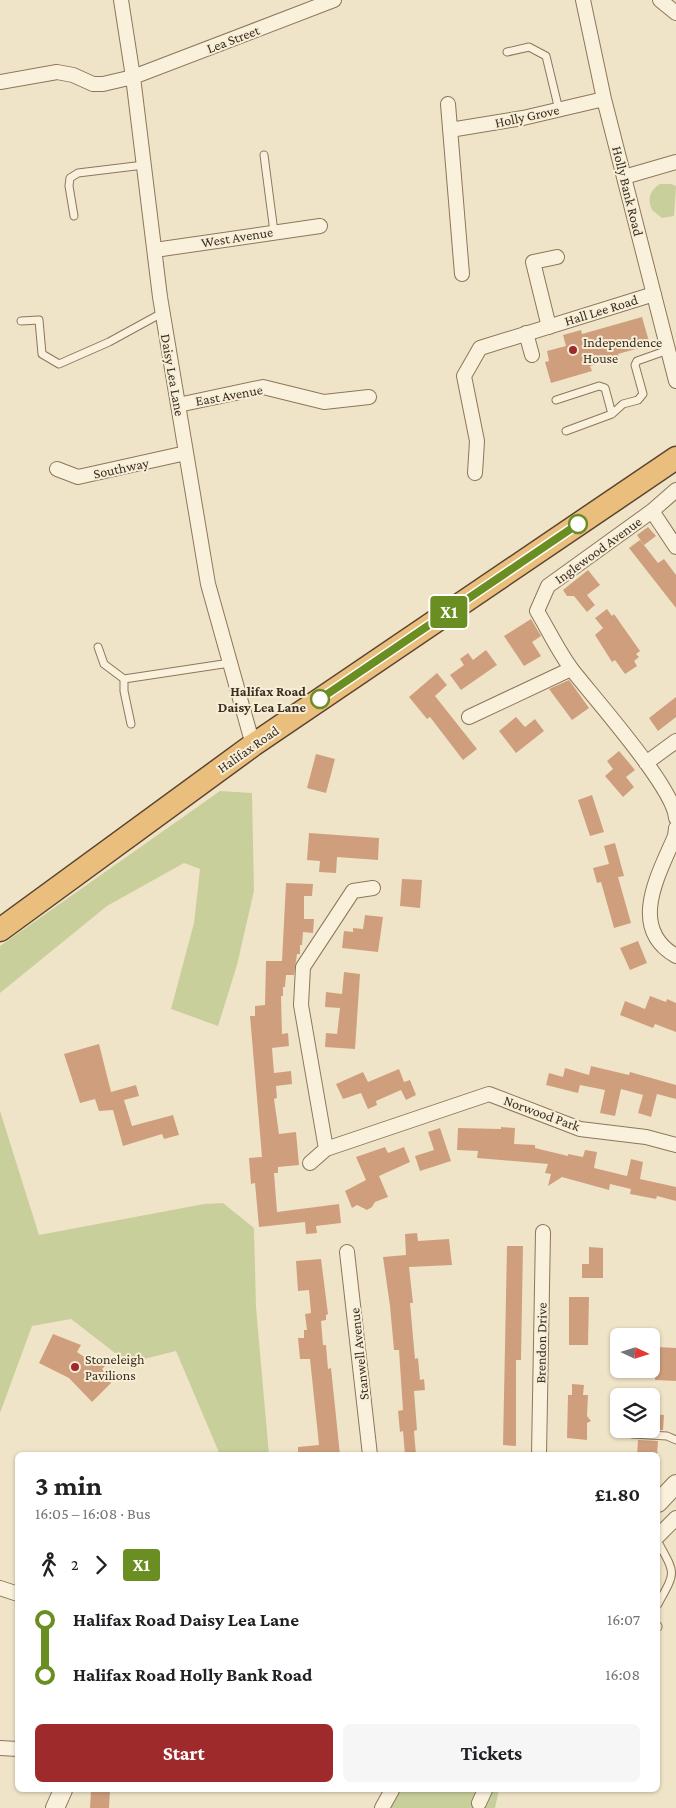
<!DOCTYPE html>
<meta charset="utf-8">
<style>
:root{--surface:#fff;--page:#f6f6f6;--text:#202124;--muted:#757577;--accent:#9e2a2b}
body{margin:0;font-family:"Crimson Pro",serif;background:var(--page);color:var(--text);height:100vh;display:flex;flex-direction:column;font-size:19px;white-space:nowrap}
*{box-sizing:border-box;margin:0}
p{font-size:16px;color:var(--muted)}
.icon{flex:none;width:28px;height:28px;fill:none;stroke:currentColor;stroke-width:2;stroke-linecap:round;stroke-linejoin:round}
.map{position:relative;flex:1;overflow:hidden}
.side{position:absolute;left:15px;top:1452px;width:645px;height:340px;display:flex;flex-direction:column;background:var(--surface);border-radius:8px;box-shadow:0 1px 4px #0004}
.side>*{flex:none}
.badge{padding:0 10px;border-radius:4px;font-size:18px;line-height:32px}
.needle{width:32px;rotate:94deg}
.controls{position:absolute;left:610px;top:1328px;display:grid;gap:10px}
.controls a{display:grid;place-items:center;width:50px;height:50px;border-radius:8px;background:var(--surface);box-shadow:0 1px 4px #0004;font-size:25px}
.map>.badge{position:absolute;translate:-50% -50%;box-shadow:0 0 0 2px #fff}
.legs{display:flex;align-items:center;gap:8px;height:55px;padding:0 20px;font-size:16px}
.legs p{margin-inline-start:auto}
.overview{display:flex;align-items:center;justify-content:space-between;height:85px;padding:0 20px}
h1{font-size:28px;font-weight:700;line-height:38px}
.action{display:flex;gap:10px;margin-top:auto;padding:10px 20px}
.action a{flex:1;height:58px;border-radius:8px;background:var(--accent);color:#fff;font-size:20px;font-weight:700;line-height:58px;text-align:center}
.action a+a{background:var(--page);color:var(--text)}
ul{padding:0 20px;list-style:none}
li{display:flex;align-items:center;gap:18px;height:55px;font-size:19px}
li i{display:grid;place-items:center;width:8px;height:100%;margin:0 6px;background:currentColor}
li i::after{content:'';width:12px;height:12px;margin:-6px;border:4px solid;border-radius:50%;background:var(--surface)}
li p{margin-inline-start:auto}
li:first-child i{background:linear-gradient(#0000 50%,currentColor 0)}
li:last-child i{background:linear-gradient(currentColor 50%,#0000 0)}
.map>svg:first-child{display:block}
</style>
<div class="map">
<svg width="676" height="1808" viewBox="0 0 676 1808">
<rect width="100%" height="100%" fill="#f0e4c8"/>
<path fill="#c9cf9b" d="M 660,184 L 671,184 L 676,186 L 674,216 L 662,218 L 652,210 C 647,199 650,190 660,184 Z
M 220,791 L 252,793 L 254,891 L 237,965 L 218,1026 L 171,1009 L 194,923 L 200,869 L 184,863 L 107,906 L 0,993 L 0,946 Z
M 0,1111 L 39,1235 L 204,1204 L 223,1203 L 254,1228 L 256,1307 L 269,1455 L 220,1455 L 176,1351 L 128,1363 L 71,1319 L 32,1326 L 0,1413 Z
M 399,1790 L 499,1790 L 495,1808 L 390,1808 Z"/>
<path fill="#cf9f7d" d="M 642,317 L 650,345 L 618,354 L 619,358 L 590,366 L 592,371 L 551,383 L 545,362 L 549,361 L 547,351 L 566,346 L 563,335 L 581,330 L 582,334 Z
M 648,527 L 656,536 L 644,545 L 637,535 Z
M 640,540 L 658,563 L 664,559 L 676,575 L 676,608 L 629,548 Z
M 588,570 L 600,585 L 587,595 L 595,605 L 587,612 L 574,596 L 567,596 L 563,590 Z
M 607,609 L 612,616 L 614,614 L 640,651 L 636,654 L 639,657 L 634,661 L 637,666 L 625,674 L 615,660 L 612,662 L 595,635 L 603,628 L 595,618 Z
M 531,619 L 541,636 L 532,642 L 541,656 L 524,666 L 504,636 Z
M 486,650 L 497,665 L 461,690 L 450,675 L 464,665 L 460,659 L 468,653 L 473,660 Z
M 437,673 L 447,685 L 435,696 L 477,749 L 463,760 L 430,717 L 427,719 L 409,697 Z
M 569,680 L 589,708 L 572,720 L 549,689 Z
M 676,697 L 676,717 L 658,731 L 649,718 Z
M 516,717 L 525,727 L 535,719 L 544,731 L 516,753 L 499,731 Z
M 619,751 L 635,770 L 626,777 L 634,787 L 623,797 L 605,776 L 613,769 L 607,761 Z
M 316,754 L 335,759 L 326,793 L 307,788 Z
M 592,795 L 604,832 L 590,836 L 578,800 Z
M 309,833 L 379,838 L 378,860 L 337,857 L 336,873 L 319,872 L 320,861 L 307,860 Z
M 615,843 L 624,876 L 618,877 L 631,923 L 614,928 L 601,882 L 597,883 L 593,868 L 609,864 L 604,846 Z
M 402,879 L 422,880 L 420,908 L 400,906 Z
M 286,883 L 313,884 L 312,896 L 304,896 L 304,919 L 314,919 L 313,933 L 303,932 L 302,945 L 300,945 L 300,954 L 297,954 L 294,975 L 286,975 L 285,987 L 283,987 L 283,996 L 281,996 L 282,1034 L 288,1033 L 289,1046 L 272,1048 L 274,1073 L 291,1071 L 292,1084 L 276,1086 L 277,1098 L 274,1099 L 279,1134 L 296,1132 L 299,1165 L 278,1167 L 278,1173 L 274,1173 L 277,1212 L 339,1204 L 341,1223 L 316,1226 L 317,1233 L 306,1234 L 305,1222 L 259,1227 L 255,1183 L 251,1184 L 249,1158 L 262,1157 L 250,1016 L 255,1016 L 255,1006 L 265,1005 L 266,961 L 282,961 Z
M 365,915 L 383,917 L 378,952 L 342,948 L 344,931 L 353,932 L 353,928 L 363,929 Z
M 638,941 L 647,963 L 630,970 L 620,948 Z
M 344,972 L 360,974 L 355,1049 L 325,1047 L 326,1033 L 337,1034 L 340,1008 L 325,1007 L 326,992 L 342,994 Z
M 650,996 L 666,1002 L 667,999 L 676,1003 L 676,1032 L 655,1024 L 653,1028 L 620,1015 L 625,1001 L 645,1009 Z
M 99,1044 L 111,1092 L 136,1085 L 139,1096 L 124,1100 L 132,1126 L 173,1115 L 179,1135 L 164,1139 L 162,1134 L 123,1146 L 113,1110 L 99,1111 L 95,1099 L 80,1103 L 64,1054 Z
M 591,1066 L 629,1075 L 630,1072 L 676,1085 L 676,1099 L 657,1094 L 651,1117 L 638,1113 L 643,1095 L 621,1089 L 615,1116 L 600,1113 L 605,1090 L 580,1085 L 578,1093 L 546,1085 L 549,1073 L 563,1077 L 565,1068 L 589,1075 Z
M 399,1069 L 404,1082 L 410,1080 L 416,1095 L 406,1100 L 401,1090 L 376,1101 L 377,1105 L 368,1109 L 361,1093 L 343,1099 L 336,1084 L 363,1072 L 368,1082 Z
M 501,1127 L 515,1128 L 514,1144 L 535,1145 L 535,1148 L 568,1156 L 568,1154 L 583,1157 L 585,1150 L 597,1152 L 594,1168 L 627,1176 L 631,1159 L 643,1162 L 640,1179 L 676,1187 L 676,1201 L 657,1196 L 656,1199 L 630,1194 L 631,1189 L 610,1184 L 609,1190 L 562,1177 L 548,1186 L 551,1174 L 545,1173 L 548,1164 L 477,1158 L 478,1151 L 457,1150 L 458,1128 L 501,1129 Z
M 440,1128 L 451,1161 L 420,1171 L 415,1156 L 434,1150 L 428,1132 Z
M 385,1147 L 388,1153 L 404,1147 L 410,1162 L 379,1176 L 388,1197 L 375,1202 L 372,1207 L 367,1210 L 357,1205 L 352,1208 L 345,1191 L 366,1180 L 356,1157 Z
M 417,1233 L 418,1241 L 449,1239 L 452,1265 L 409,1267 L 413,1303 L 410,1303 L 415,1359 L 418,1358 L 420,1380 L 424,1379 L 425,1390 L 414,1391 L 417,1430 L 414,1431 L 416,1455 L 405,1455 L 403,1431 L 400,1432 L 398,1411 L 403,1410 L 399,1350 L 394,1350 L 390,1306 L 383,1257 L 406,1255 L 405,1234 Z
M 507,1246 L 523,1246 L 521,1360 L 516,1360 L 516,1446 L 503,1445 Z
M 589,1247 L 603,1248 L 603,1278 L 582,1278 L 582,1264 L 589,1264 Z
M 321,1259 L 328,1314 L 326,1315 L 326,1320 L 321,1321 L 323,1345 L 326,1345 L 328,1369 L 331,1368 L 340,1455 L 298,1455 L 298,1447 L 319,1445 L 310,1359 L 300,1359 L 298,1338 L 304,1338 L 304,1330 L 307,1330 L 305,1314 L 311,1313 L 309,1290 L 298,1291 L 296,1261 Z
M 569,1297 L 589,1297 L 588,1345 L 569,1345 Z
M 53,1334 L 81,1345 L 77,1352 L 93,1363 L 97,1358 L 105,1366 L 102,1369 L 111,1383 L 92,1402 L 69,1378 L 39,1363 Z
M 657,1347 L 676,1348 L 676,1381 L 655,1380 Z
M 572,1384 L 584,1385 L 583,1395 L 588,1395 L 587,1416 L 591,1421 L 587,1423 L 587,1440 L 567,1438 L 568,1395 L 572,1395 Z
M 651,1414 L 664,1415 L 663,1430 L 638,1429 L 651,1429 Z
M 638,1440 L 658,1441 L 657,1455 L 637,1455 Z
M 91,1790 L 110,1790 L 109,1808 L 90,1808 Z"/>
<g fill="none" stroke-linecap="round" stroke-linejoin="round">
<defs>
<path id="service" d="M 507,52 L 529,47 L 546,56 L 559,110
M 264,155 L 274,232
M 74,216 L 69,186 L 70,178 L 78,173 L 144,165
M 21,321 L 39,320 L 42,354 L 59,364 L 109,342 L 162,313
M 556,400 L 599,386 L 605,388 L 612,414
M 566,431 L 612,414 L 623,404 L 638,400 L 643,394 L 635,365 L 637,361 L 668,350
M 98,647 L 104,664 L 124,679
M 131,724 L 124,691 L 124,679 L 230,663
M 632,1434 L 667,1436 L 676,1440
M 658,1542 C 676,1575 676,1571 658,1604
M 658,1626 L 658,1627"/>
<path id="minor" d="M 121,0 L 133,77 L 160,297 L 208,584 L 253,745
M 583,0 L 604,99 L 676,381
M 660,0 L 676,13
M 0,82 L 57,72 L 73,75 L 93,84 L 103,84 L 133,77 L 334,0
M 448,104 L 462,274
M 450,130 L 523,118 L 604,99
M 624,177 L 676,162
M 155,250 L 320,226
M 549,327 L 533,262 L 557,257
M 526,333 L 532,355
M 178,405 L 263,387 L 324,402 L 369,397
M 57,469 L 78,477 L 186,453
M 475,473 L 477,441 L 464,376 L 480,348 L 654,294
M 676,490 L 652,511 L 548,586 L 537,611 C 549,631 559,653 573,671 C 595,699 674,788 676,818
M 652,511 L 676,547
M 469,717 L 571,669
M 646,763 L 676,741
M 676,828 L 675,836 C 659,874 627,928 676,956
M 373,888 L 353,891 L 303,967 L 301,1005 L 326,1149 L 489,1094 L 580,1129 L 646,1137 L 676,1145
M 310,1163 L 326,1149
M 347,1252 L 370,1455
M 539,1455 L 543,1232
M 658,1536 L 676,1518
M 0,1588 L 18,1594
M 0,1748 L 18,1749
M 479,1803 L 485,1790
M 382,1808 L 392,1790"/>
<path id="tertiary" d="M 658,1503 L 676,1484
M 55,1808 L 63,1790"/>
<path id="trunk" d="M 0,930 L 253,745 L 676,458"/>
</defs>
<use href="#service" stroke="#8d765c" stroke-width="9"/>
<use href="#minor" stroke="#8d765c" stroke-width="16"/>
<use href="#tertiary" stroke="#8d765c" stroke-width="20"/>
<use href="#trunk" stroke="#5b4430" stroke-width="25"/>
<use href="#service" stroke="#faf1dc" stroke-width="7"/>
<use href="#minor" stroke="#faf1dc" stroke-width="14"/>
<use href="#tertiary" stroke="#faf1dc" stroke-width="18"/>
<use href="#trunk" stroke="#eabe7c" stroke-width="22"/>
</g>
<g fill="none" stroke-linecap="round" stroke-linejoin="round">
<defs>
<path id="line-1" d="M 320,699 L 578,524"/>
</defs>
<use href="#line-1" stroke="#fff" stroke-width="11"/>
<use href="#line-1" stroke="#6b8e23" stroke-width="8"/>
</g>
<g fill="#9e2a2b" stroke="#f7eed8" stroke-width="2">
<circle cx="573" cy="350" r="5"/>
<circle cx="75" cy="1367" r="5"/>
</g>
<g fill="#fff" stroke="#6b8e23" stroke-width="2.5">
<circle cx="578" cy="524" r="9"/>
<circle cx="320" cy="699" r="9"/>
</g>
<g text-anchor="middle" stroke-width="4" stroke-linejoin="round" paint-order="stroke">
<g font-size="14" fill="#3d2e20" stroke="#f7eed8">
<text transform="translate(233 39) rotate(-21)" y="5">Lea Street</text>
<text transform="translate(527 116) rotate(-12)" y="5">Holly Grove</text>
<text transform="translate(628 191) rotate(76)" y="5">Holly Bank Road</text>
<text transform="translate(237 237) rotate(-9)" y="5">West Avenue</text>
<text transform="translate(601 310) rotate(-17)" y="5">Hall Lee Road</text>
<text transform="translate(173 375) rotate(80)" y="5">Daisy Lea Lane</text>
<text transform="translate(229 395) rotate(-10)" y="5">East Avenue</text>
<text transform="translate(121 468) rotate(-12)" y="5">Southway</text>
<text transform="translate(598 550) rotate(-36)" y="5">Inglewood Avenue</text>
<text transform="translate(248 749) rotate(-35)" y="5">Halifax Road</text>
<text transform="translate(542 1113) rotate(20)" y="5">Norwood Park</text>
<text transform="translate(541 1343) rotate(-89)" y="5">Brendon Drive</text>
<text transform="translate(359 1354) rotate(-96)" y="5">Stanwell Avenue</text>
</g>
<g font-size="14" fill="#3d2e20" stroke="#f7eed8" text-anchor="start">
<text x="583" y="347">Independence<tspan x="583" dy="16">House</tspan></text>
<text x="85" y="1364">Stoneleigh<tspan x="85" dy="16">Pavilions</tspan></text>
</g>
<g font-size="14" font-weight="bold" fill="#3d2e20" stroke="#f7eed8" text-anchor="end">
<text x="306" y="696">Halifax Road<tspan x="306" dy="16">Daisy Lea Lane</tspan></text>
</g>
</g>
</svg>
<div class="controls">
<a><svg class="needle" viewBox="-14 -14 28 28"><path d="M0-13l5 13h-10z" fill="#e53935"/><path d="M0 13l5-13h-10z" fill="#757577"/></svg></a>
<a><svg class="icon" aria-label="layers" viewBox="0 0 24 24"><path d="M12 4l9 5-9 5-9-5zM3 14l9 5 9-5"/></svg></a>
</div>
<b class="badge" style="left:449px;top:612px;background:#6b8e23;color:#fff">X1</b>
<section class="side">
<div class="overview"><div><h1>3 min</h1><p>16:05 – 16:08 · Bus</p></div><b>£1.80</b></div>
<div class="legs"><svg class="icon" aria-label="walk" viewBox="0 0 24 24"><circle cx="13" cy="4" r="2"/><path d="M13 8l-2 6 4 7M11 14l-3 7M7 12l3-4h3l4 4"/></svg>2<svg class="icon" aria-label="forward" viewBox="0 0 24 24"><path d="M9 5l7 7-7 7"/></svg><b class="badge" style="background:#6b8e23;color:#fff">X1</b></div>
<ul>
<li><i style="color:#6b8e23"></i><b>Halifax Road Daisy Lea Lane</b><p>16:07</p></li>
<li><i style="color:#6b8e23"></i><b>Halifax Road Holly Bank Road</b><p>16:08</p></li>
</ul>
<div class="action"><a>Start</a><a>Tickets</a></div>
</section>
</div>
